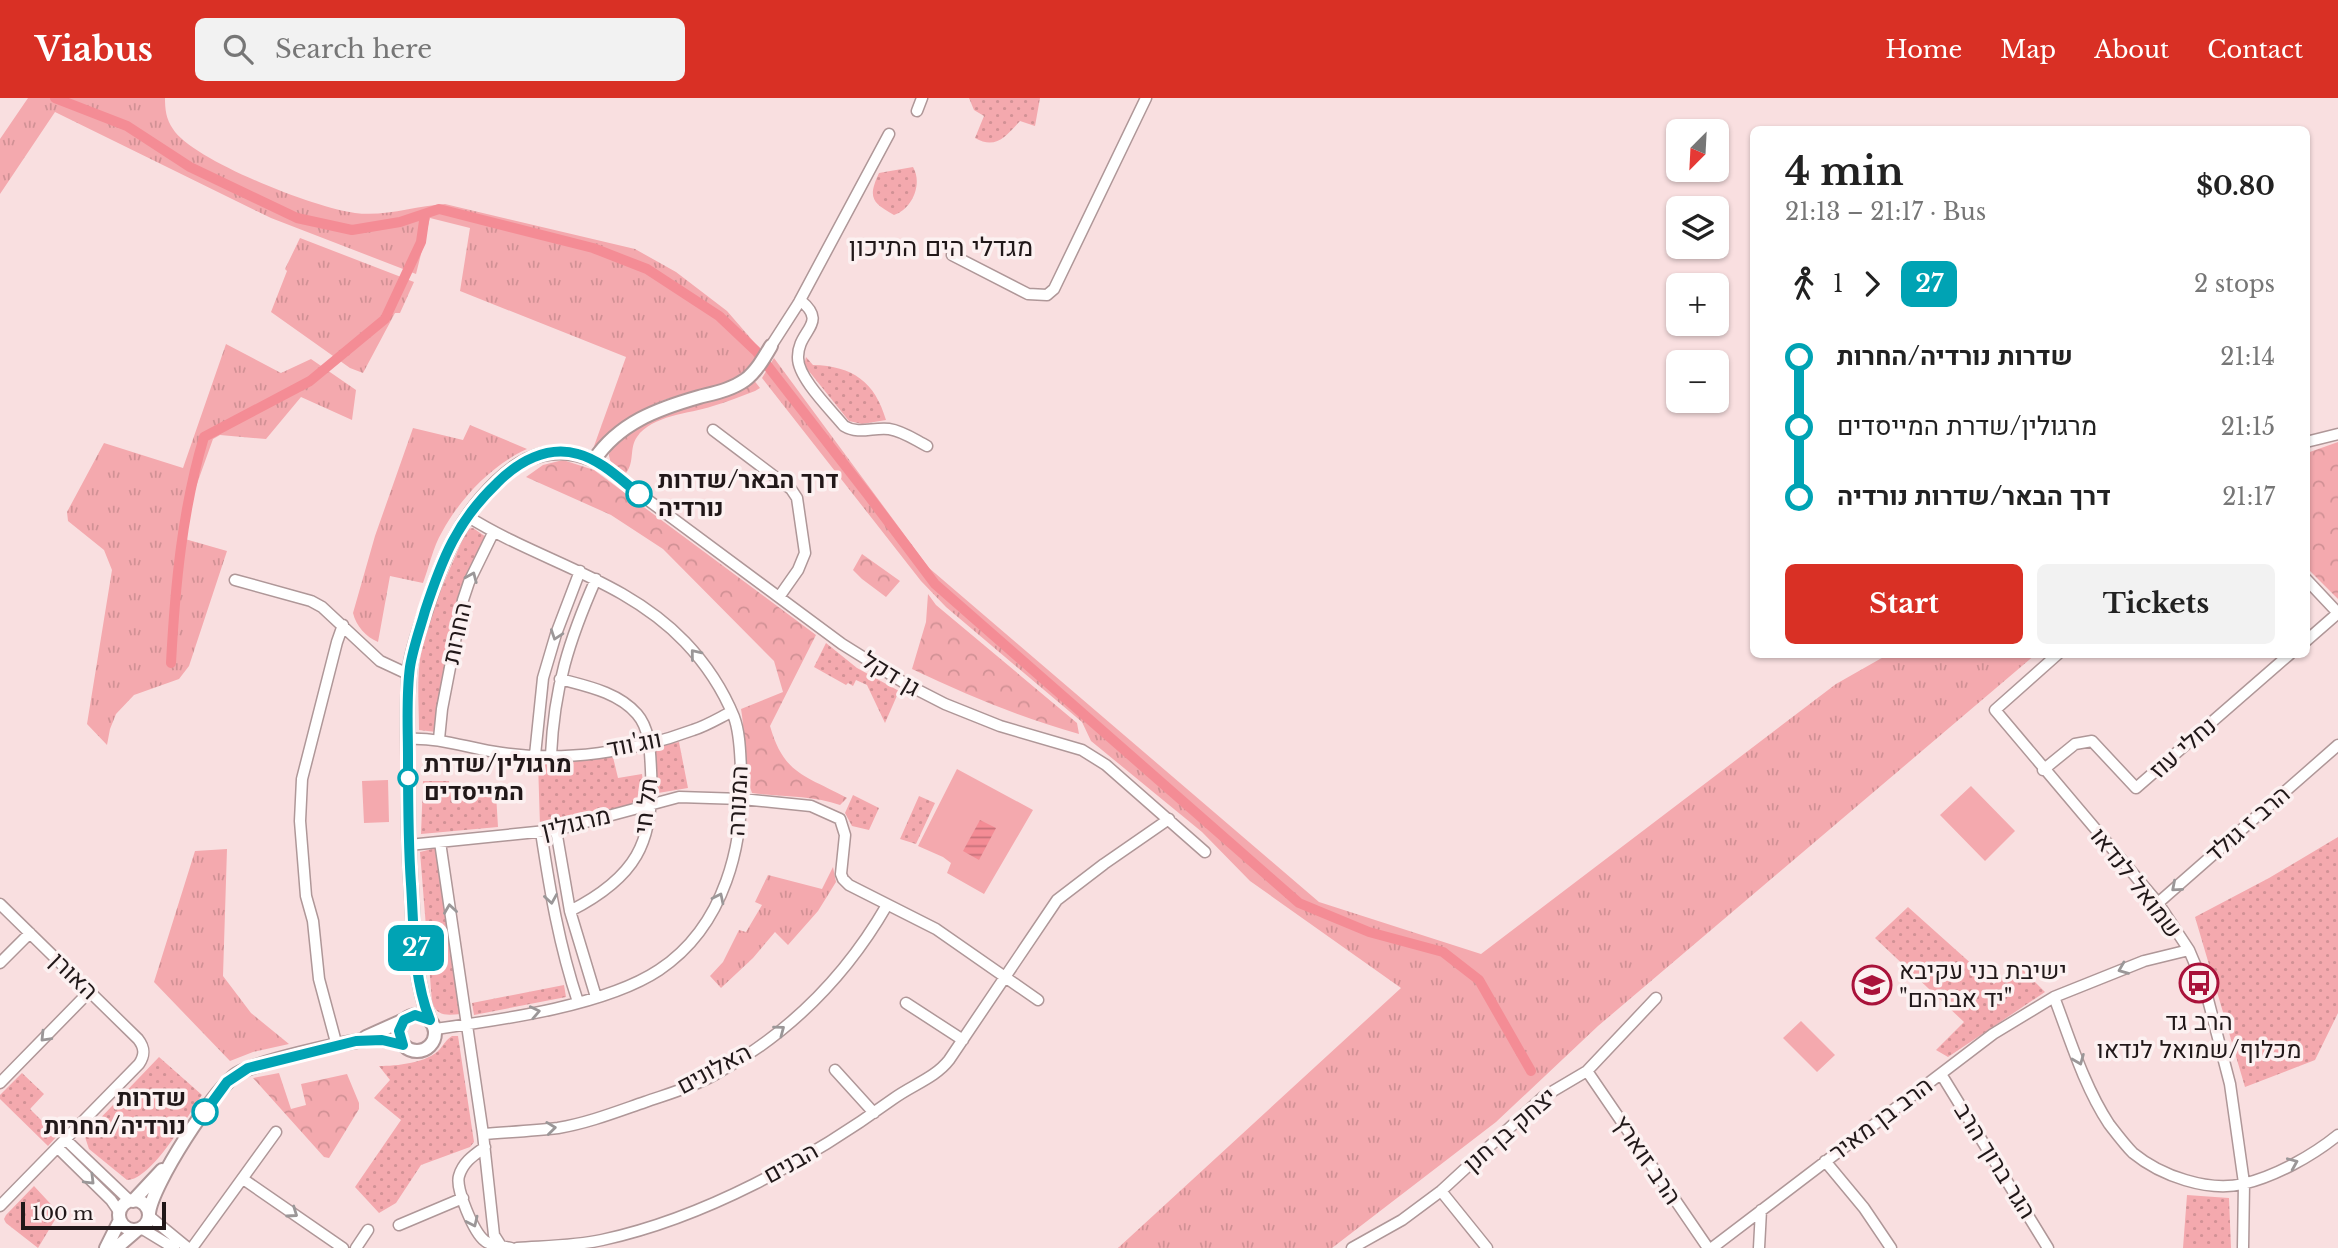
<!DOCTYPE html>
<meta charset="utf-8">
<style>
:root{--surface:#fff;--page:#f2f2f2;--text:#222;--muted:#767676;--accent:#d93025}
body{margin:0;font-family:"Libre Baskerville",Heebo,serif;background:var(--page);color:var(--text);height:100vh;display:flex;flex-direction:column;font-size:26px;white-space:nowrap}
*{box-sizing:border-box;margin:0}
p{font-size:23px;color:var(--muted)}
.icon{flex:none;width:38px;height:38px;fill:none;stroke:currentColor;stroke-width:2;stroke-linecap:round;stroke-linejoin:round}
.map{position:relative;flex:1;overflow:hidden}
.details{position:absolute;left:1750px;top:28px;width:560px;height:532px;display:flex;flex-direction:column;background:var(--surface);border-radius:10px;box-shadow:0 2px 5px #0004}
.details>*{flex:none}
.badge{padding:0 14px;border-radius:10px;font-size:24px;line-height:46px}
.needle{width:46px;rotate:204deg}
.controls{position:absolute;left:1666px;top:21px;display:grid;gap:14px}
.controls a{display:grid;place-items:center;width:63px;height:63px;border-radius:10px;background:var(--surface);box-shadow:0 2px 5px #0004;font-size:35px}
.scale{position:absolute;left:21px;bottom:18px;width:145px;box-sizing:border-box;padding-left:7px;border:4px solid #211819;border-top:0;font-size:19px;line-height:24px;white-space:nowrap;color:#211819;-webkit-text-stroke:5px #fcf1f1;paint-order:stroke}
.map>.badge{position:absolute;translate:-50% -50%;box-shadow:0 0 0 4px #fff}
.legs{display:flex;align-items:center;gap:10px;height:77px;padding:0 35px;font-size:23px}
.legs p{margin-inline-start:auto}
.overview{display:flex;align-items:center;justify-content:space-between;height:119px;padding:0 35px}
h1{font-size:38px;font-weight:700;line-height:52px}
.action{display:flex;gap:14px;margin-top:auto;padding:14px 35px}
.action a{flex:1;height:80px;border-radius:10px;background:var(--accent);color:#fff;font-size:28px;font-weight:700;line-height:80px;text-align:center}
.action a+a{background:var(--page);color:var(--text)}
ul{padding:0 35px;list-style:none}
li{display:flex;align-items:center;gap:24px;height:70px;font-size:26px}
li i{display:grid;place-items:center;width:10px;height:100%;margin:0 9px;background:currentColor}
li i::after{content:'';width:18px;height:18px;margin:-9px;border:5px solid;border-radius:50%;background:var(--surface)}
li p{margin-inline-start:auto}
li:first-child i{background:linear-gradient(#0000 50%,currentColor 0)}
li:last-child i{background:linear-gradient(currentColor 50%,#0000 0)}
header{display:flex;align-items:center;gap:42px;box-sizing:border-box;height:98px;padding:0 35px;background:var(--accent);color:#fff}
header strong{font-size:33px}
nav{display:flex;gap:38px;margin-inline-start:auto;font-size:24px}
.search{width:490px;height:63px;background:var(--page);display:flex;align-items:center;gap:18px;box-sizing:border-box;padding:0 24px;border-radius:10px;color:var(--muted);font-size:26px}
.map>svg:first-child{display:block}
</style>
<header>
<strong>Viabus</strong>
<div class="search"><svg class="icon" aria-label="search" viewBox="0 0 24 24"><circle cx="10" cy="10" r="6"/><path d="M15 15l6 6"/></svg>Search here</div>
<nav><a>Home</a><a>Map</a><a>About</a><a>Contact</a></nav>
</header>
<div class="map">
<svg width="2338" height="1150" viewBox="0 0 2338 1150">
<defs>
<pattern id="grass-tufts" width="24" height="20" patternUnits="userSpaceOnUse" patternTransform="scale(1.75)"><rect width="24" height="20" fill="#f4a9ae"/><path d="M3 7l-1-3M5 7V3M7 7l1-3M15 17l-1-3M17 17v-4M19 17l1-3" fill="none" stroke="#d19195"/></pattern>
<pattern id="forest-crowns" width="20" height="18" patternUnits="userSpaceOnUse" patternTransform="scale(1.75)"><rect width="20" height="18" fill="#f4a9ae"/><path d="M2 6a3 3 0 1 1 6 0M12 15a3 3 0 1 1 6 0" fill="none" stroke="#d19195"/></pattern>
<pattern id="park-dots" width="8" height="8" patternUnits="userSpaceOnUse" patternTransform="scale(1.75)"><rect width="8" height="8" fill="#f4a9ae"/><path d="M2 2h.1M6 6h.1" fill="none" stroke="#d19195" stroke-width="1.8" stroke-linecap="round"/></pattern>
<pattern id="water-rules" width="6" height="5" patternUnits="userSpaceOnUse" patternTransform="scale(1.75)"><rect width="6" height="5" fill="#f48c95"/><path d="M0 2.5h6" fill="none" stroke="#c57179"/></pattern>
</defs>
<rect width="100%" height="100%" fill="#f9dfe0"/>
<path fill="url(#grass-tufts)" d="M 28,0 L 165,0 C 165,11 166,21 173,31 C 192,62 317,111 355,115 C 385,119 415,108 445,106 L 635,151 L 676,174 L 727,213 L 760,251 C 756,259 753,268 746,274 C 727,291 688,294 664,302 C 637,312 614,332 593,351 L 626,259 L 460,193 L 470,130 L 430,120 L 416,176 L 271,120 L 55,14 L 0,96 L 0,41 Z
M 300,140 L 414,184 L 400,215 L 395,215 L 363,275 L 350,270 L 271,214 L 287,173 L 285,171 Z
M 226,246 L 281,275 L 311,261 L 356,292 L 352,322 L 301,299 L 266,341 L 220,337 L 213,341 L 178,439 L 227,453 L 189,568 L 179,581 L 134,597 L 116,616 L 110,631 L 107,647 L 87,626 L 112,472 L 104,452 L 68,423 L 67,414 L 104,345 L 183,370 Z
M 774,260 L 929,470 L 1319,804 L 1481,856 L 1836,586 L 1887,557 L 2035,557 L 1598,928 L 1496,1024 L 1332,1150 L 1118,1150 L 1401,890 L 1250,783 L 1202,734 L 1091,643 L 1082,624 L 946,509 L 921,483 L 762,280 Z
M 470,327 L 527,351 C 492,367 461,399 442,434 C 433,449 429,469 423,485 L 390,478 L 378,544 C 366,539 356,528 353,515 L 375,438 L 413,330 L 463,342 Z
M 227,751 L 223,878 L 251,915 L 289,946 L 253,954 L 230,963 L 154,884 L 195,753 Z
M 833,769 L 836,784 L 818,813 L 788,847 L 775,834 L 753,860 L 721,890 L 710,878 L 723,864 L 739,832 L 746,834 L 762,807 L 755,804 L 768,777 L 822,791 Z"/>
<path fill="url(#forest-crowns)" d="M 753,281 L 760,290 L 755,293 C 741,298 727,304 713,308 C 689,316 652,317 637,339 C 629,350 635,364 626,375 L 611,365 L 609,358 L 611,347 L 640,325 Z
M 2338,344 L 2338,501 L 2306,469 L 2307,355 Z
M 563,362 L 594,372 L 816,537 L 770,628 C 784,677 805,677 847,700 L 840,707 C 813,697 781,699 752,695 C 742,669 746,639 741,611 L 783,594 L 774,563 L 663,451 L 611,417 L 526,379 L 543,367 Z
M 862,456 L 900,483 L 886,499 L 862,481 L 853,472 Z
M 928,496 L 936,507 L 1077,625 L 1079,636 C 1021,620 967,597 912,571 L 926,524 Z
M 279,975 L 291,1011 L 306,1007 L 301,986 L 347,976 L 359,1005 L 359,1011 L 329,1060 L 324,1059 L 253,980 Z"/>
<path fill="url(#park-dots)" d="M 969,0 L 1040,0 L 1035,28 L 1020,23 C 1006,38 996,52 975,40 L 984,18 L 974,12 Z
M 913,69 C 923,86 912,111 894,117 C 871,104 868,99 879,75 Z
M 806,259 L 813,267 C 853,268 875,284 886,322 L 862,326 L 849,323 L 804,267 Z
M 473,430 L 486,439 L 464,485 L 436,634 L 419,632 C 419,605 416,577 422,550 C 430,512 449,474 464,438 L 467,431 Z
M 826,545 L 857,570 L 899,593 L 885,625 L 867,587 L 856,582 L 853,588 L 848,585 L 846,587 L 814,569 Z
M 679,644 L 688,690 L 658,695 L 656,692 L 655,651 L 658,648 Z
M 613,659 L 618,680 L 642,676 L 645,702 C 610,712 576,725 540,728 L 538,664 Z
M 423,683 L 449,683 L 451,700 L 496,696 L 498,729 L 421,736 Z
M 853,697 L 879,710 L 869,732 L 852,728 L 845,715 Z
M 919,698 L 935,705 L 916,746 L 900,741 Z
M 2338,739 L 2338,915 L 2315,962 L 2245,989 L 2195,819 L 2269,780 Z
M 436,750 L 461,916 C 447,917 437,919 432,904 L 420,754 Z
M 1908,809 L 1994,886 L 2017,866 L 2045,894 L 1948,959 L 1936,952 L 1964,924 L 1875,840 Z
M 564,887 L 566,899 L 474,917 L 472,905 Z
M 452,938 L 458,938 L 474,1044 L 470,1049 L 421,1067 L 396,1105 L 379,1115 L 355,1089 L 401,1022 L 374,1000 L 390,982 L 379,968 C 396,968 428,965 440,951 C 444,946 446,942 452,938 Z
M 159,959 L 202,997 C 188,1017 152,1082 127,1082 L 89,1051 L 85,1039 L 90,1031 Z
M 22,975 L 44,996 L 30,1011 L 57,1038 L 48,1048 L 0,1001 L 0,997 Z
M 34,1088 L 59,1115 L 38,1150 L 6,1125 L 4,1121 L 6,1117 Z
M 2187,1097 L 2229,1100 L 2231,1150 L 2183,1150 Z"/>
<path fill="#f4a9ae" d="M 957,671 L 1033,712 L 984,796 L 947,775 L 951,765 L 943,759 L 918,748 Z
M 388,682 L 389,724 L 364,725 L 362,683 Z
M 1971,688 L 2015,733 L 1985,763 L 1940,717 Z
M 1801,923 L 1835,957 L 1817,974 L 1783,940 Z"/>
<path fill="url(#water-rules)" d="M 980,722 L 996,730 L 979,762 L 963,753 Z"/>
<g fill="none" stroke-linecap="round" stroke-linejoin="round">
<path stroke="#f48c95" stroke-width="10" d="M 55,0 L 127,28 L 190,69 L 297,120 L 352,132 L 400,124 L 439,111 L 593,150 L 647,171 L 719,218 L 756,253 L 868,397 L 935,486 L 1299,805 L 1369,834 L 1443,854 L 1479,882 L 1531,973
M 171,565 C 175,490 182,412 204,339 L 310,283 L 385,221 L 421,144 L 425,116"/>
<defs>
<path id="minor" d="M 917,13 L 922,0
M 952,157 L 1028,196 L 1047,197 L 1054,191 L 1146,0
M 800,202 C 830,226 797,232 798,260 C 798,280 831,312 844,328 C 859,337 873,329 889,331 C 903,333 915,342 927,348
M 771,248 L 798,206 L 889,36
M 713,332 L 791,391 L 797,400 L 805,455 L 798,472 L 779,499
M 2306,344 L 2338,336
M 594,362 L 842,546 L 906,586 L 945,606 L 1000,628 L 1082,652 L 1106,667 L 1205,754
M 2306,481 L 2338,515 L 2306,543
M 235,482 L 311,503 L 322,509 L 380,563 L 410,577
M 2058,556 L 1995,612 L 2158,805 L 2189,852 L 2205,890 L 2230,986 L 2244,1085 L 2243,1150
M 560,581 C 586,588 618,594 637,616 C 650,631 650,653 651,672 C 655,745 635,780 570,813
M 408,641 C 441,639 470,651 502,655 C 564,664 634,654 693,632 C 706,628 719,620 731,614
M 439,641 L 442,611 L 463,502 L 469,484 L 493,435
M 535,657 L 543,580 L 556,536 L 580,473
M 551,657 C 554,590 569,542 596,481
M 2043,672 L 2075,646 L 2092,643 L 2136,690 L 2290,556
M 556,732 L 570,813 L 596,899
M 541,734 C 550,793 559,847 578,904
M 440,744 L 483,1036 L 494,1137 L 501,1148 L 511,1150
M 409,747 L 556,732 L 679,699 L 742,701 L 811,708 L 840,721 L 845,737 L 841,776 L 843,781 L 849,787 L 936,831 L 1038,902
M 2158,805 L 2338,647
M 0,806 L 138,941 C 145,950 145,957 139,966 L 0,1108
M 0,865 L 30,835
M 2054,899 C 2070,941 2084,988 2109,1026 C 2116,1035 2125,1047 2133,1055 C 2161,1078 2208,1094 2243,1086 C 2276,1078 2312,1058 2338,1037
M 906,905 L 963,942
M 435,931 C 499,922 605,908 659,872 C 725,828 745,746 741,671 C 740,654 740,635 734,619 C 723,592 705,565 685,544 C 625,481 538,463 467,418
M 337,948 L 319,881 L 313,823 L 306,798 L 300,723 L 302,681 L 337,544 L 343,527
M 835,972 L 874,1015
M 1587,973 L 1708,1150
M 1941,976 L 2048,1150
M 0,985 L 90,893
M 483,1036 C 508,1034 533,1033 558,1030 C 588,1025 616,1014 645,1004 C 668,996 693,989 714,977 C 789,936 845,880 887,807
M 66,1042 L 130,1103
M 485,1049 C 474,1057 463,1064 459,1078 C 455,1090 474,1135 485,1143 C 490,1147 496,1147 501,1148
M 58,1050 L 111,1102 L 120,1115
M 1825,1063 L 1864,1110 L 1891,1150
M 243,1081 L 343,1150
M 1441,1093 L 1487,1150
M 149,1118 L 188,1150
M 399,1127 L 463,1100
M 141,1130 L 174,1150
M 192,1150 L 276,1034
M 356,1150 L 368,1132
M 517,1150 C 545,1148 575,1148 602,1142 C 704,1120 809,1062 893,1001 C 912,987 935,980 949,962 L 1057,802 L 1104,766 L 1169,721
M 1352,1150 L 1402,1122 L 1441,1093 L 1543,999 L 1587,973 L 1656,900
M 1712,1150 L 1993,936 L 2054,899 L 2144,863 L 2189,852
M 1759,1150 L 1761,1112"/>
<path id="tertiary" d="M399 935a18 18 0 1 1 36 0a18 18 0 1 1-36 0Z
M 430,922 C 413,880 414,831 411,786 C 408,745 408,704 408,664 C 408,632 406,599 410,568 C 413,549 420,530 426,512 C 442,461 458,422 497,384 C 526,356 556,346 594,362 C 619,325 657,311 699,299 C 714,295 731,292 745,282 C 756,274 764,260 771,248
M 366,939 L 404,922
M119 1117a15 15 0 1 1 30 0a15 15 0 1 1-30 0Z
M 133,1103 L 162,1072
M 149,1115 C 152,1087 213,992 237,976 C 254,965 344,944 366,942 C 379,941 392,942 403,947
M 106,1150 L 120,1122
M 116,1150 L 137,1132"/>
</defs>
<use href="#minor" stroke="#af9798" stroke-width="13"/>
<use href="#tertiary" stroke="#af9798" stroke-width="16"/>
<use href="#minor" stroke="#fff" stroke-width="10"/>
<use href="#tertiary" stroke="#fff" stroke-width="12"/>
</g>
<defs><path id="oneway-chevron" d="M-2-3.5L2.5 0L-2 3.5" fill="none" stroke-width="1.6" stroke-linecap="round" stroke-linejoin="round" transform="scale(1.75)"/></defs>
<g stroke="#9b9798">
<use href="#oneway-chevron" transform="translate(472 479) rotate(-67)"/>
<use href="#oneway-chevron" transform="translate(556 537) rotate(109)"/>
<use href="#oneway-chevron" transform="translate(695 556) rotate(-129)"/>
<use href="#oneway-chevron" transform="translate(2176 789) rotate(139)"/>
<use href="#oneway-chevron" transform="translate(719 800) rotate(-64)"/>
<use href="#oneway-chevron" transform="translate(551 801) rotate(81)"/>
<use href="#oneway-chevron" transform="translate(450 811) rotate(-98)"/>
<use href="#oneway-chevron" transform="translate(2123 871) rotate(158)"/>
<use href="#oneway-chevron" transform="translate(535 914) rotate(-12)"/>
<use href="#oneway-chevron" transform="translate(780 932) rotate(-37)"/>
<use href="#oneway-chevron" transform="translate(45 939) rotate(134)"/>
<use href="#oneway-chevron" transform="translate(2079 962) rotate(68)"/>
<use href="#oneway-chevron" transform="translate(551 1030) rotate(-7)"/>
<use href="#oneway-chevron" transform="translate(2293 1065) rotate(-23)"/>
<use href="#oneway-chevron" transform="translate(90 1082) rotate(45)"/>
<use href="#oneway-chevron" transform="translate(293 1115) rotate(35)"/>
<use href="#oneway-chevron" transform="translate(473 1124) rotate(65)"/>
</g>
<g fill="none" stroke-linecap="round" stroke-linejoin="round">
<defs>
<path id="line-1" d="M 205,1014 L 227,984 L 248,970 L 356,943 L 382,942 L 403,947 L 399,933 L 404,922 L 415,917 L 430,922 C 413,880 414,831 411,786 C 408,744 408,701 408,659 C 408,629 406,598 410,569 C 413,550 420,531 425,513 C 442,461 457,423 497,385 C 518,364 547,347 578,356 C 601,362 621,382 639,396"/>
</defs>
<use href="#line-1" stroke="#fff" stroke-width="16"/>
<use href="#line-1" stroke="#00a3b4" stroke-width="10"/>
</g>
<defs>
<symbol id="bus-ring" viewBox="-11 -11 22 22"><circle r="9.5" fill="#fcf1f1" stroke="#a9123a" stroke-width="1.5"/><path d="M-5-6H5V4H4V6H2V4H-2V6H-4V4H-5ZM-3.5-4V0h7V-4ZM-3.5 1.2v1.5H-2V1.2ZM2 1.2v1.5H3.5V1.2Z" fill="#a9123a"/></symbol>
<symbol id="school-ring" viewBox="-11 -11 22 22"><circle r="9.5" fill="#fcf1f1" stroke="#a9123a" stroke-width="1.5"/><path d="M0-5L7-2L0 1L-7-2ZM-4 1L0 2.5L4 1V4Q0 6-4 4Z" fill="#a9123a"/></symbol>
</defs>
<g fill-rule="evenodd">
<use href="#bus-ring" x="2177" y="863" width="44" height="44"/>
<use href="#school-ring" x="1850" y="865" width="44" height="44"/>
</g>
<g fill="#fff" stroke="#00a3b4" stroke-width="3.5">
<circle cx="639" cy="396" r="12"/>
<circle cx="408" cy="680" r="9"/>
<circle cx="205" cy="1014" r="12"/>
</g>
<g text-anchor="middle" stroke-width="7" stroke-linejoin="round" paint-order="stroke">
<g font-size="24" font-weight="bold" fill="#211819" stroke="#fcf1f1" text-anchor="start">
<text x="658" y="390">דרך הבאר/שדרות<tspan x="658" dy="28">נורדיה</tspan></text>
<text x="424" y="674">מרגולין/שדרת<tspan x="424" dy="28">המייסדים</tspan></text>
<text x="186" y="1008" text-anchor="end">שדרות<tspan x="186" dy="28">נורדיה/החרות</tspan></text>
</g>
<g font-size="24" fill="#211819" stroke="#fcf1f1">
<text transform="translate(457 535) rotate(-78)" y="8">החרות</text>
<text transform="translate(891 576) rotate(31)" y="8">גן דקל</text>
<text transform="translate(634 646) rotate(-11)" y="8">ווג'ווד</text>
<text transform="translate(2183 650) rotate(-41)" y="8">נחלי עוז</text>
<text transform="translate(738 703) rotate(-87)" y="8">המנורה</text>
<text transform="translate(646 708) rotate(-83)" y="8">תל חי</text>
<text transform="translate(576 725) rotate(-13)" y="8">מרגולין</text>
<text transform="translate(2248 726) rotate(-41)" y="8">הרב ז גולד</text>
<text transform="translate(2136 785) rotate(52)" y="8">שמואל לנדאו</text>
<text transform="translate(74 878) rotate(44)" y="8">האורן</text>
<text transform="translate(714 971) rotate(-28)" y="8">האלונים</text>
<text transform="translate(1881 1021) rotate(-37)" y="8">הרב בן מאיר</text>
<text transform="translate(1510 1032) rotate(-41)" y="8">יצחק בן חנן</text>
<text transform="translate(1647 1062) rotate(56)" y="8">הרב זוארץ</text>
<text transform="translate(1995 1063) rotate(58)" y="8">הגר ברוך הרב</text>
<text transform="translate(791 1065) rotate(-29)" y="8">הבנים</text>
</g>
<g font-size="24" fill="#211819" stroke="#fcf1f1" text-anchor="start">
<text x="1899" y="881">ישיבת בני עקיבא<tspan x="1899" dy="28">"יד אברהם"</tspan></text>
<text x="2199" y="932" text-anchor="middle">הרב גד<tspan x="2199" dy="28">מכלוף/שמואל לנדאו</tspan></text>
</g>
<g font-size="26" fill="#211819" stroke="#fcf1f1">
<text x="941" y="158">מגדלי הים התיכון</text>
</g>
</g>
</svg>
<div class="controls">
<a><svg class="needle" viewBox="-14 -14 28 28"><path d="M0-13l5 13h-10z" fill="#e53935"/><path d="M0 13l5-13h-10z" fill="#767676"/></svg></a>
<a><svg class="icon" aria-label="layers" viewBox="0 0 24 24"><path d="M12 4l9 5-9 5-9-5zM3 14l9 5 9-5"/></svg></a>
<a>+</a>
<a>−</a>
</div>
<div class="scale">100 m</div>
<b class="badge" style="left:416px;top:850px;background:#00a3b4;color:#fff">27</b>
<section class="details">
<div class="overview"><div><h1>4 min</h1><p>21:13 – 21:17 · Bus</p></div><b>$0.80</b></div>
<div class="legs"><svg class="icon" aria-label="walk" viewBox="0 0 24 24"><circle cx="13" cy="4" r="2"/><path d="M13 8l-2 6 4 7M11 14l-3 7M7 12l3-4h3l4 4"/></svg>1<svg class="icon" aria-label="forward" viewBox="0 0 24 24"><path d="M9 5l7 7-7 7"/></svg><b class="badge" style="background:#00a3b4;color:#fff">27</b><p>2 stops</p></div>
<ul>
<li><i style="color:#00a3b4"></i><b>שדרות נורדיה/החרות</b><p>21:14</p></li>
<li><i style="color:#00a3b4"></i><span>מרגולין/שדרת המייסדים</span><p>21:15</p></li>
<li><i style="color:#00a3b4"></i><b>דרך הבאר/שדרות נורדיה</b><p>21:17</p></li>
</ul>
<div class="action"><a>Start</a><a>Tickets</a></div>
</section>
</div>
